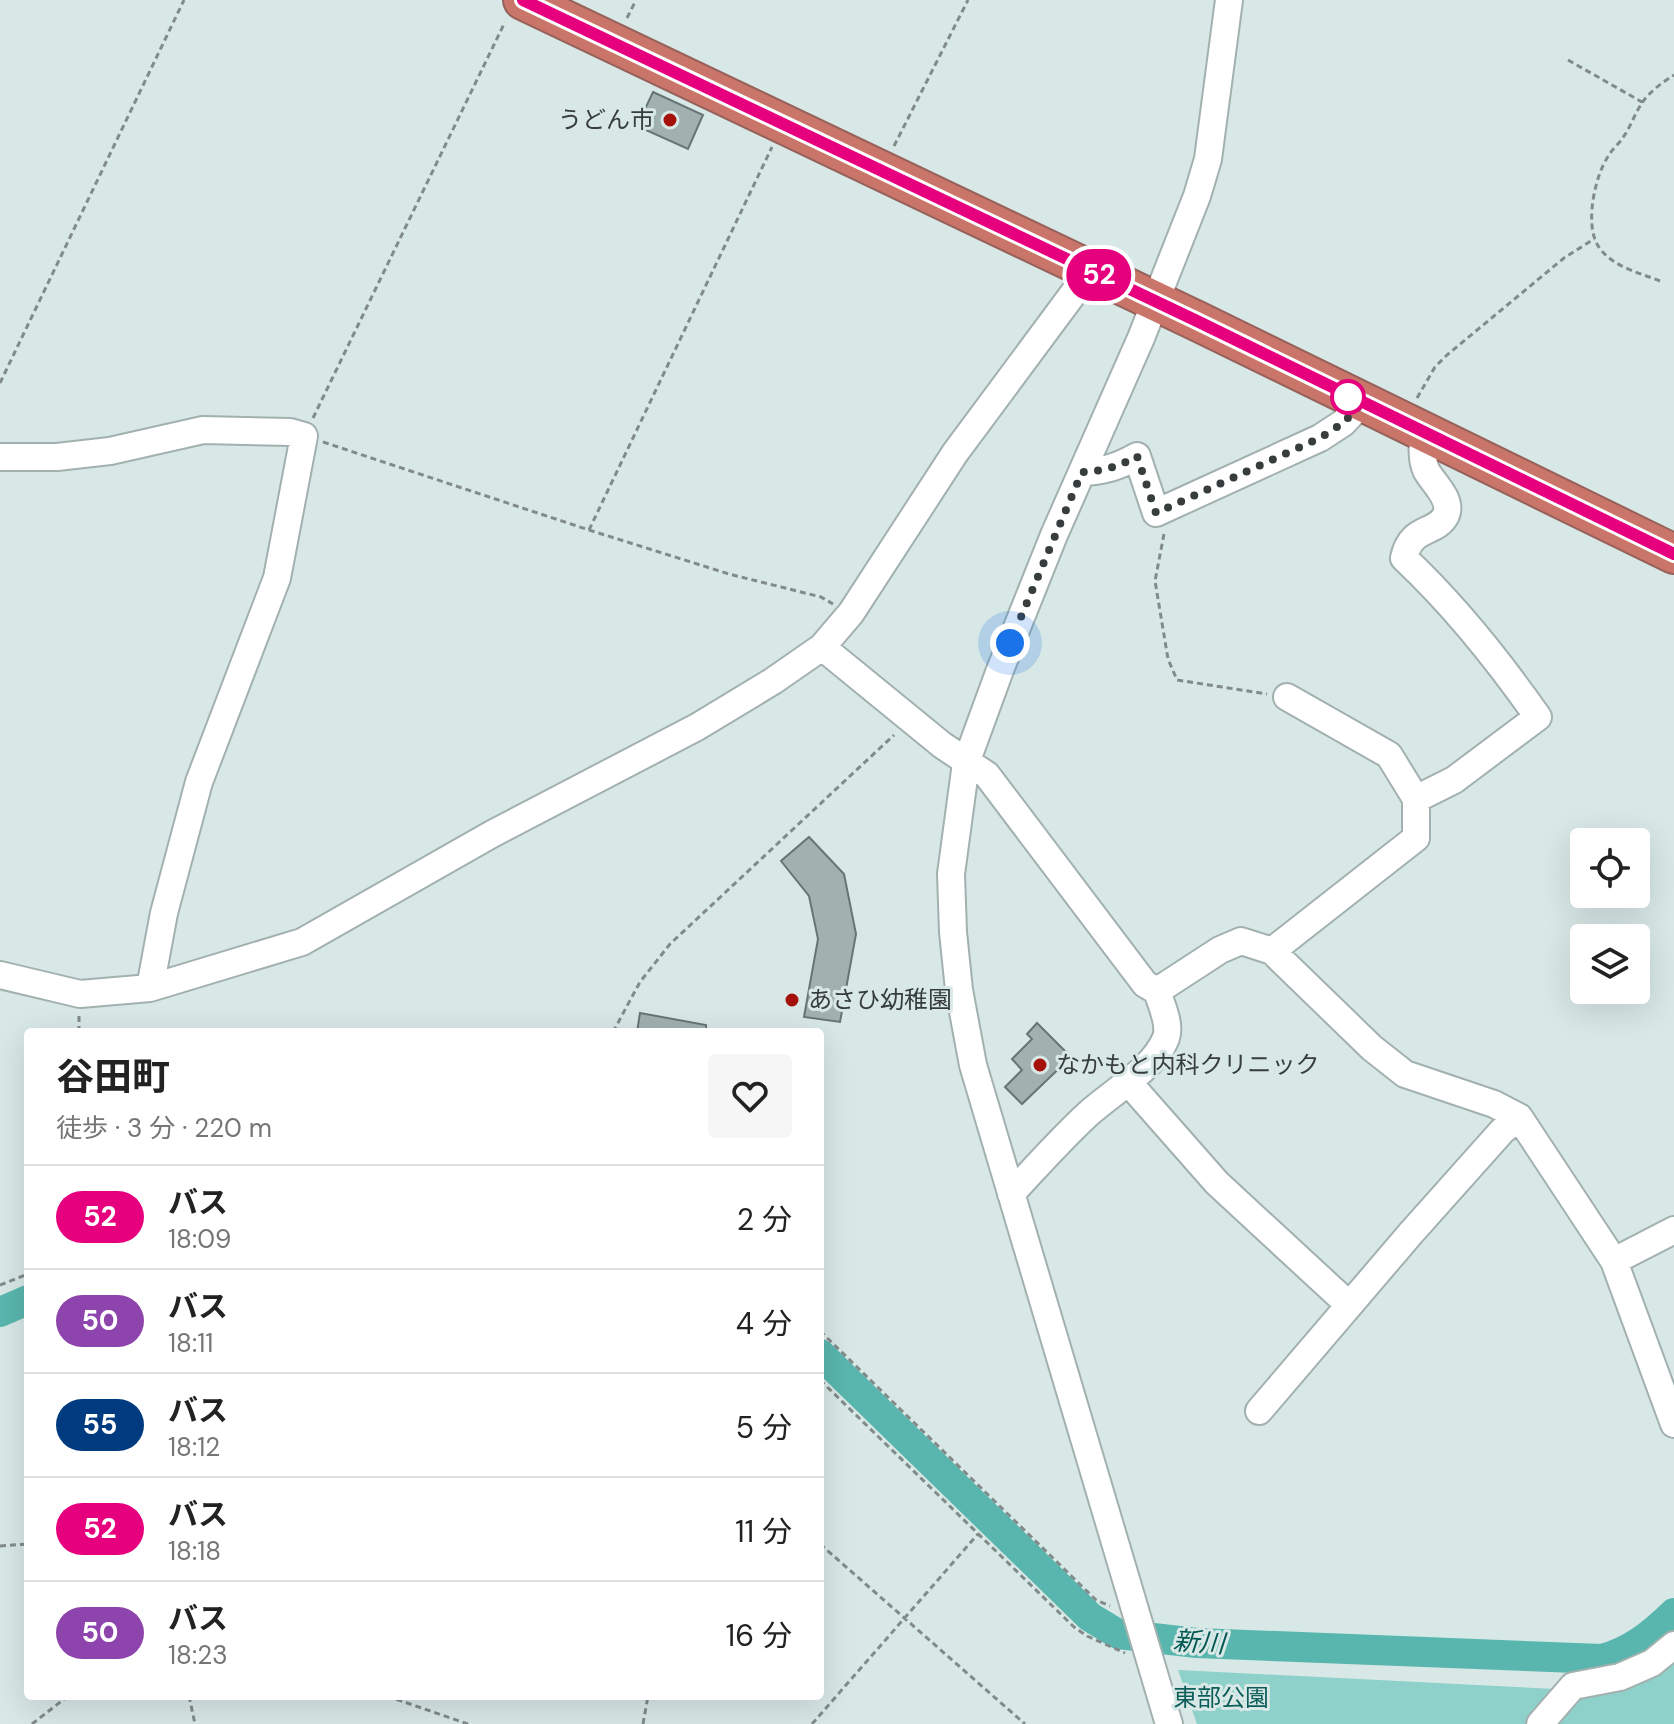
<!DOCTYPE html>
<html lang="ja">
<meta charset="utf-8">
<style>
:root{--surface:#fff;--page:#f6f6f6;--text:#222;--muted:#767676;--line:#e0e0e0}
body{margin:0;font-family:"DM Sans","Noto Sans JP",sans-serif;background:var(--page);color:var(--text);height:100vh;display:flex;flex-direction:column;font-size:30px;white-space:nowrap}
*{box-sizing:border-box;margin:0}
p{font-size:26px;color:var(--muted)}
.icon{flex:none;width:44px;height:44px;fill:none;stroke:currentColor;stroke-width:2;stroke-linecap:round;stroke-linejoin:round}
.map{position:relative;flex:1;overflow:hidden}
.drawer{position:absolute;left:24px;top:1028px;width:800px;height:672px;display:flex;flex-direction:column;background:var(--surface);border-radius:8px;box-shadow:0 8px 32px #0002}
.drawer>*{flex:none}
.badge{padding:0 16px;border-radius:26px;font-size:28px;line-height:52px}
.fabs{position:absolute;left:1570px;top:828px;display:grid;gap:16px}
.fabs a{display:grid;place-items:center;width:80px;height:80px;border-radius:8px;background:var(--surface);box-shadow:0 8px 32px #0002;font-size:40px}
.you{position:absolute;width:40px;height:40px;margin:-20px;border:6px solid #fff;border-radius:50%;background:#1a73e8;box-shadow:0 0 0 12px #1a73e833}
.map>.badge{position:absolute;translate:-50% -50%;box-shadow:0 0 0 4px #fff}
.round{display:grid;place-items:center;flex:none;width:84px;height:84px;border-radius:8px;background:var(--page)}
.overview{display:flex;align-items:center;justify-content:space-between;height:136px;padding:0 32px}
h1{font-size:38px;font-weight:700;line-height:60px}
ul{padding:0;list-style:none}
li{display:flex;align-items:center;gap:24px;height:104px;padding:0 32px;border-top:2px solid var(--line)}
li div{flex:1}
li b{display:block;font-size:30px}
li em{font-style:normal}
li .badge{min-width:88px;font-weight:700;text-align:center}
.map>svg:first-child{display:block}
</style>
<div class="map">
<svg width="1674" height="1724" viewBox="0 0 1674 1724">
<rect width="100%" height="100%" fill="#d8e8e6"/>
<path fill="#8ed0ca" d="M 1674,1648 L 1674,1724 L 1197,1724 L 1178,1670 L 1556,1689 Z"/>
<g fill="none" stroke-linecap="round" stroke-linejoin="round">
<path stroke="#59b6ae" stroke-width="30" d="M 0,1312 L 28,1300
M 820,1354 L 1090,1617 L 1118,1634 L 1197,1643 L 1602,1659 C 1632,1651 1652,1634 1674,1613"/>
</g>
<path fill="#a1b1af" stroke="#677574" stroke-width="2" d="M 653,92 L 703,115 L 688,149 L 637,126 Z
M 809,837 L 844,874 L 856,934 L 840,1022 L 804,1017 L 818,939 L 809,896 L 781,861 Z
M 640,1013 L 706,1025 L 706,1032 L 637,1032 Z
M 1037,1023 L 1071,1057 L 1022,1104 L 1005,1087 L 1022,1070 L 1012,1059 L 1032,1039 L 1027,1034 Z"/>
<g fill="none" stroke-linecap="round" stroke-linejoin="round">
<defs>
<path id="minor" d="M 0,457 L 57,457 L 110,451 L 203,430 L 290,432 L 304,436 L 277,578 L 199,782 L 164,913 L 150,988
M 1082,472 C 1104,471 1118,467 1137,456 L 1156,513 L 1320,438 L 1343,423 L 1362,403
M 822,647 L 942,745 L 987,775 L 1145,984 L 1157,991 L 1220,950 L 1241,941 L 1272,951 L 1372,1048 L 1405,1074 L 1494,1104 L 1519,1117 L 1614,1261 L 1674,1424
M 1416,799 L 1454,780 L 1538,717 C 1498,660 1455,606 1404,558 C 1411,525 1436,535 1446,515 C 1453,499 1432,482 1426,470 C 1421,458 1422,445 1424,432
M 1272,951 L 1416,838 L 1416,799 L 1389,755 L 1287,697
M 0,975 L 80,994 L 150,988 L 302,942 L 492,834 L 697,727 L 773,681 L 822,647 L 851,613 L 955,453 L 1090,271
M 1129,1083 L 1217,1183 L 1349,1305
M 1011,1194 C 1036,1167 1061,1139 1088,1114 C 1112,1092 1154,1069 1166,1038 C 1171,1024 1161,1004 1157,991
M 1614,1261 L 1674,1230
M 1259,1411 L 1411,1233 L 1502,1131 L 1519,1117
M 1169,1724 L 973,1065 L 959,990 L 953,932 L 951,874 L 966,763 L 1000,670 L 1054,535 L 1141,338 L 1197,196 L 1208,159 L 1229,0
M 1540,1724 L 1573,1686 L 1620,1677 L 1652,1663 L 1674,1645"/>
<path id="highway" d="M 523,0 L 1197,321 L 1674,554"/>
</defs>
<use href="#minor" stroke="#a2b1af" stroke-width="30"/>
<use href="#highway" stroke="#96615a" stroke-width="42"/>
<path stroke="#818b8a" stroke-width="3" stroke-dasharray="6 4" stroke-linecap="butt" d="M 627,18 L 636,0
M 1568,60 L 1642,102
M 894,146 L 968,0
M 1660,281 C 1640,273 1609,266 1597,244 C 1585,222 1595,175 1609,155 C 1613,148 1620,143 1624,136 C 1631,126 1635,113 1642,103 C 1649,92 1663,82 1674,75
M 0,383 L 184,0
M 1417,398 L 1435,367 L 1447,355 L 1564,258 L 1594,239
M 313,418 L 505,22
M 323,442 L 589,530 L 729,574 L 821,597 L 833,604
M 589,530 L 772,147
M 1164,534 L 1155,581 L 1168,659 L 1177,680 L 1267,694
M 79,1032 L 79,1014
M 613,1032 L 640,982 L 670,944 L 894,735
M 0,1285 L 28,1274
M 820,1331 L 1096,1600 L 1110,1606
M 820,1380 L 1074,1627 L 1087,1636 L 1125,1653
M 820,1544 L 1025,1724
M 0,1546 L 28,1544
M 189,1696 L 195,1724
M 387,1696 L 468,1724
M 32,1724 L 68,1696
M 643,1724 L 648,1696
M 812,1724 L 978,1534"/>
<use href="#minor" stroke="#fff" stroke-width="26"/>
<use href="#highway" stroke="#c97569" stroke-width="38"/>
</g>
<g fill="none" stroke-linecap="round" stroke-linejoin="round">
<defs>
<path id="line" d="M 523,0 L 1197,321 L 1674,554"/>
</defs>
<use href="#line" stroke="#fff" stroke-width="18"/>
<use href="#line" stroke="#e6007e" stroke-width="12"/>
<path stroke="#373d3d" stroke-width="8" stroke-dasharray="0 14.4" d="M 1010,643 L 1082,472 C 1104,471 1118,467 1137,456 L 1156,513 L 1320,438 L 1343,423 L 1362,403 L 1348,397"/>
</g>
<g fill="#a51009" stroke="#d8e8e6" stroke-width="3">
<circle cx="670" cy="120" r="8"/>
<circle cx="792" cy="1000" r="8"/>
<circle cx="1040" cy="1065" r="8"/>
</g>
<circle fill="#fff" stroke="#e6007e" stroke-width="4" cx="1348" cy="397" r="16"/>
<g text-anchor="middle" stroke-width="6" stroke-linejoin="round" paint-order="stroke">
<g font-size="24" fill="#373d3d" stroke="#d8e8e6" text-anchor="start">
<text x="654" y="128" text-anchor="end">うどん市</text>
<text x="808" y="1008">あさひ幼稚園</text>
<text x="1056" y="1073">なかもと内科クリニック</text>
</g>
<g font-size="24" fill="#0d5e59" stroke="#d8e8e6">
<text x="1221" y="1706">東部公園</text>
</g>
<g font-size="26" font-style="italic" fill="#005752" stroke="#d8e8e6">
<text transform="translate(1199 1642) rotate(4)" y="9">新川</text>
</g>
</g>
</svg>
<div class="fabs">
<a><svg class="icon" aria-label="locate" viewBox="0 0 24 24"><circle cx="12" cy="12" r="6"/><path d="M12 2v4M12 18v4M2 12h4M18 12h4"/></svg></a>
<a><svg class="icon" aria-label="layers" viewBox="0 0 24 24"><path d="M12 4l9 5-9 5-9-5zM3 14l9 5 9-5"/></svg></a>
</div>
<div class="you" style="left:1010px;top:643px"></div>
<b class="badge" style="left:1099px;top:275px;background:#e6007e;color:#fff">52</b>
<section class="drawer">
<div class="overview"><div><h1>谷田町</h1><p>徒歩 · 3 分 · 220 m</p></div><a class="round"><svg class="icon" aria-label="heart" viewBox="0 0 24 24"><path d="M12 20l-8-8c-3-5 5-10 8-4 3-6 11-1 8 4z"/></svg></a></div>
<ul>
<li><span class="badge" style="background:#e6007e;color:#fff">52</span><div><b>バス</b><p>18:09</p></div><em>2 分</em></li>
<li><span class="badge" style="background:#8e44ad;color:#fff">50</span><div><b>バス</b><p>18:11</p></div><em>4 分</em></li>
<li><span class="badge" style="background:#003b80;color:#fff">55</span><div><b>バス</b><p>18:12</p></div><em>5 分</em></li>
<li><span class="badge" style="background:#e6007e;color:#fff">52</span><div><b>バス</b><p>18:18</p></div><em>11 分</em></li>
<li><span class="badge" style="background:#8e44ad;color:#fff">50</span><div><b>バス</b><p>18:23</p></div><em>16 分</em></li>
</ul>
</section>
</div>
